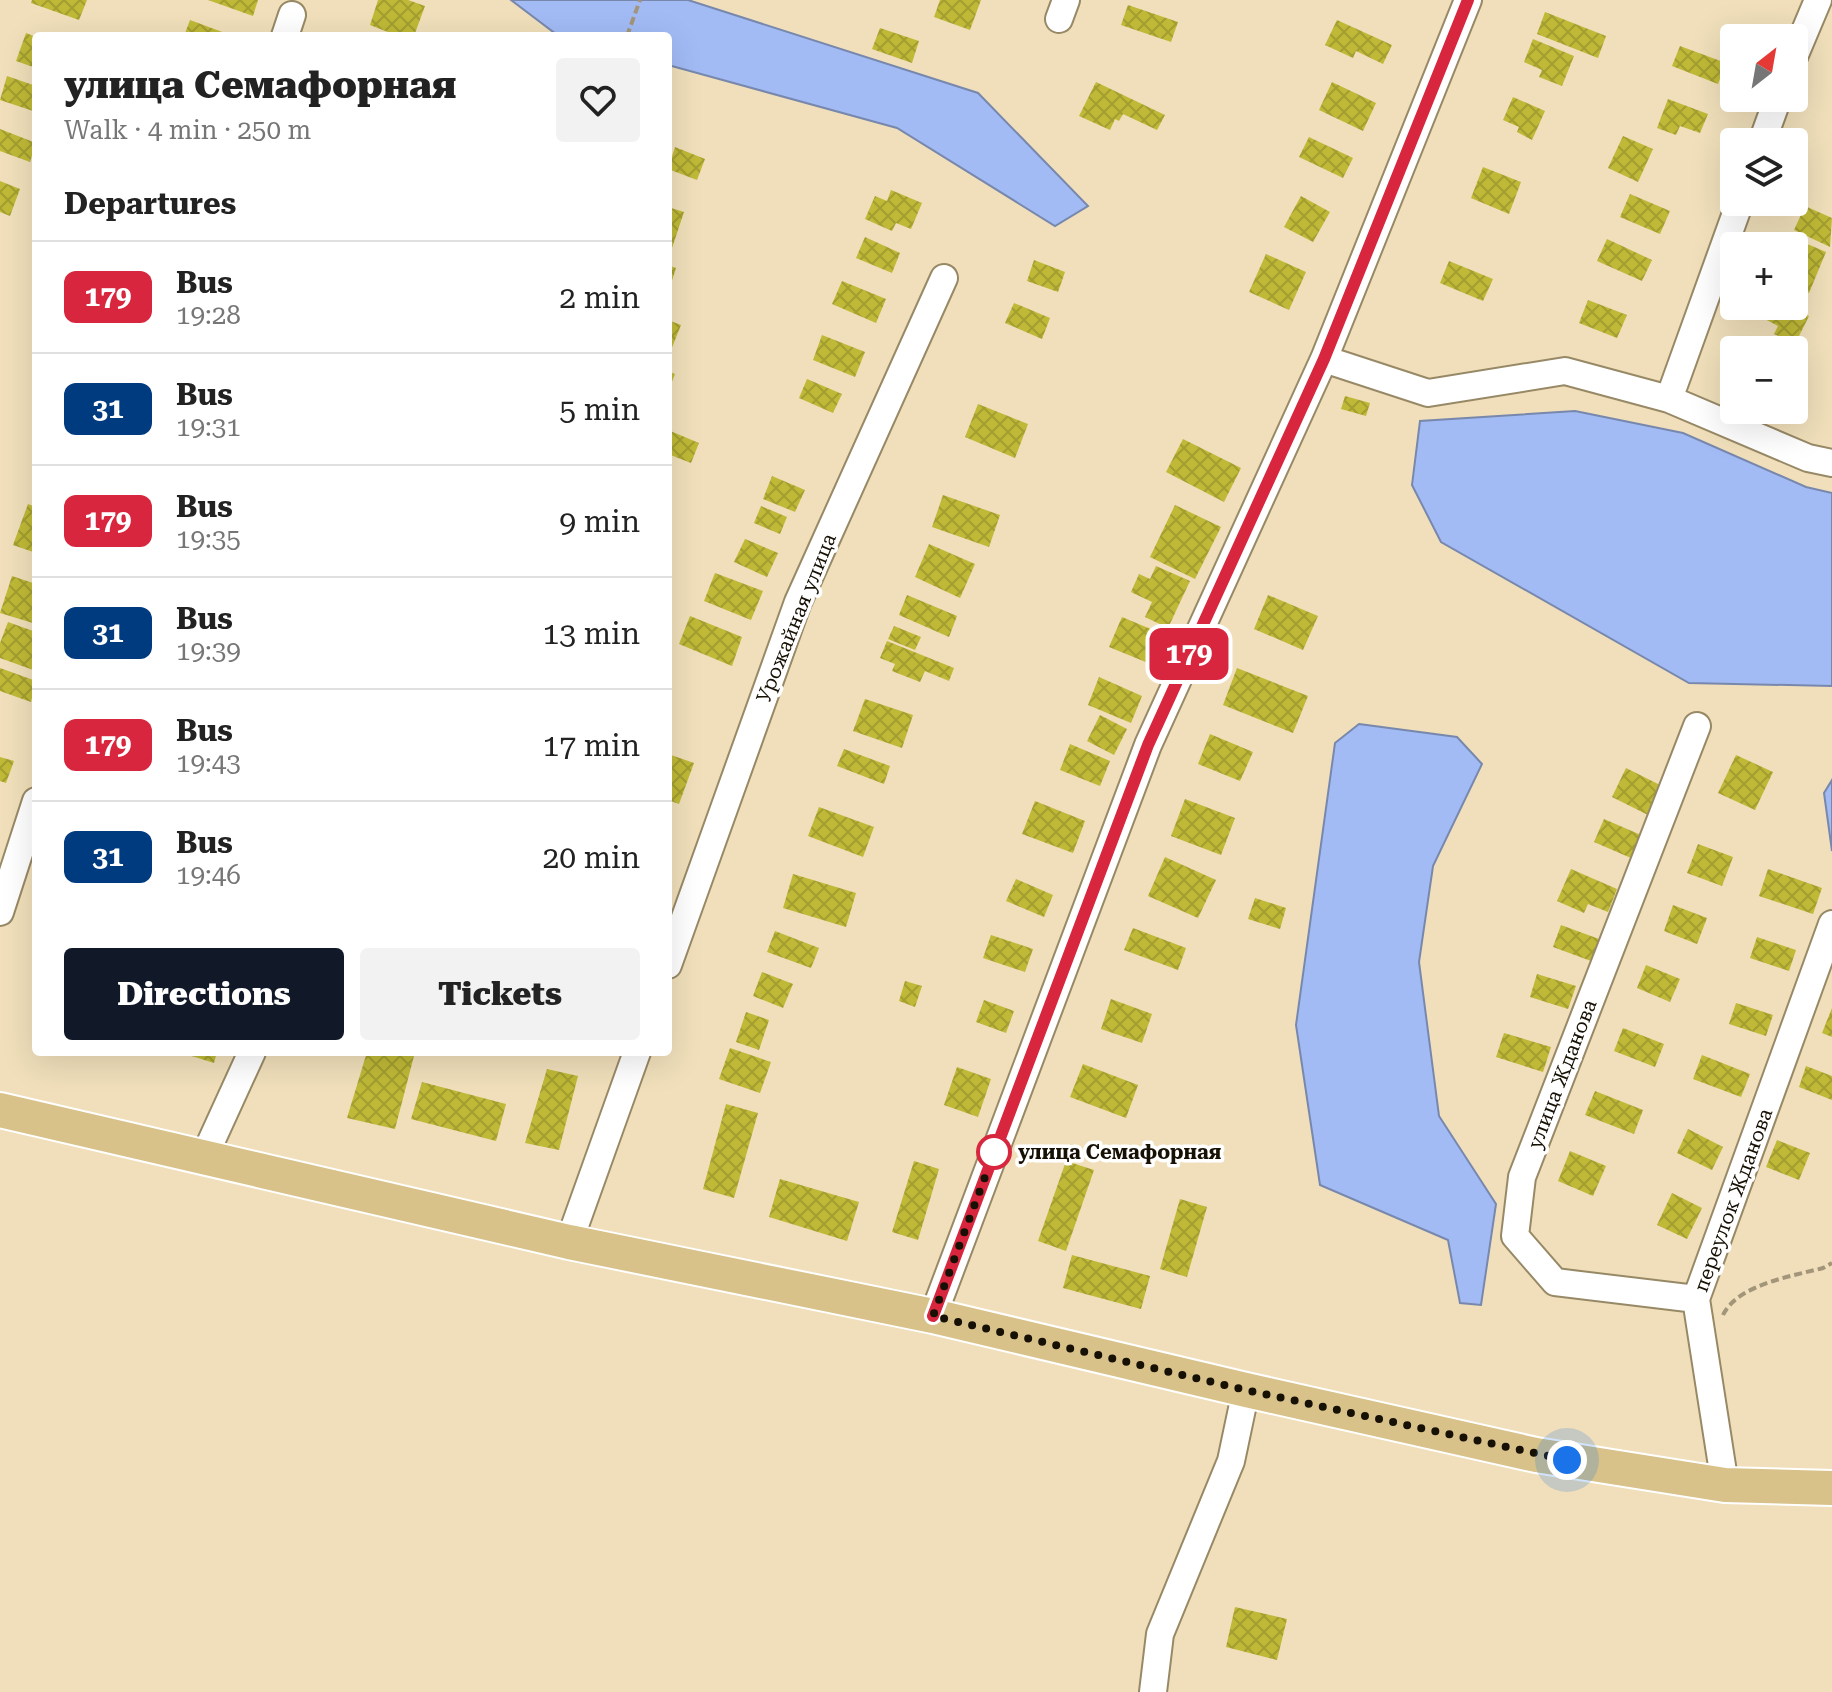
<!DOCTYPE html>
<meta charset="utf-8">
<style>
:root{--surface:#fff;--page:#f2f2f2;--text:#222;--muted:#767676;--line:#e0e0e0;--accent:#111827}
body{margin:0;font-family:"Roboto Serif",serif;background:var(--page);color:var(--text);height:100vh;display:flex;flex-direction:column;font-size:30px;white-space:nowrap}
*{box-sizing:border-box;margin:0}
p{font-size:26px;color:var(--muted)}
.icon{flex:none;width:44px;height:44px;fill:none;stroke:currentColor;stroke-width:2;stroke-linecap:round;stroke-linejoin:round}
.map{position:relative;flex:1;overflow:hidden}
.sheet{position:absolute;left:32px;top:32px;width:640px;height:1024px;display:flex;flex-direction:column;background:var(--surface);border-radius:8px;box-shadow:0 8px 32px #0002}
.sheet>*{flex:none}
.badge{padding:0 16px;border-radius:12px;font-size:28px;line-height:52px}
.needle{width:52px;rotate:31deg}
.tools{position:absolute;left:1720px;top:24px;display:grid;gap:16px}
.tools a{display:grid;place-items:center;width:88px;height:88px;border-radius:8px;background:var(--surface);box-shadow:0 8px 32px #0002;font-size:40px}
.you{position:absolute;width:40px;height:40px;margin:-20px;border:6px solid #fff;border-radius:50%;background:#1a73e8;box-shadow:0 0 0 12px #1a73e833}
.map>.badge{position:absolute;translate:-50% -50%;box-shadow:0 0 0 4px #fff}
h2{padding:0 32px;font-size:30px;line-height:72px}
.round{display:grid;place-items:center;flex:none;width:84px;height:84px;border-radius:8px;background:var(--page)}
.headline{display:flex;align-items:center;justify-content:space-between;height:136px;padding:0 32px}
h1{font-size:38px;font-weight:800;line-height:60px}
.action{display:flex;gap:16px;margin-top:auto;padding:16px 32px}
.action a{flex:1;height:92px;border-radius:8px;background:var(--accent);color:#fff;font-size:32px;font-weight:800;line-height:92px;text-align:center}
.action a+a{background:var(--page);color:var(--text)}
ul{padding:0;list-style:none}
li{display:flex;align-items:center;gap:24px;height:112px;padding:0 32px;border-top:2px solid var(--line)}
li div{flex:1}
li b{display:block;font-size:30px}
li em{font-style:normal}
li .badge{min-width:88px;font-weight:700;text-align:center}
.map>svg:first-child{display:block}
</style>
<div class="map">
<svg width="1832" height="1692" viewBox="0 0 1832 1692">
<defs>
<pattern id="building-cross-hatch" width="8" height="8" patternUnits="userSpaceOnUse" patternTransform="scale(2)"><rect width="8" height="8" fill="#bfb937"/><path d="M0 0l8 8M0 8l8-8" fill="none" stroke="#a39e2f"/></pattern>
</defs>
<rect width="100%" height="100%" fill="#f0dfba"/>
<path fill="#a2bbf5" stroke="#7888ad" stroke-width="2" d="M 511,0 L 688,0 L 978,93 L 1088,206 L 1055,226 L 897,128 L 668,65 L 668,36 L 562,36 L 556,34 Z
M 1575,411 L 1683,433 L 1806,487 L 1832,493 L 1832,686 L 1689,683 L 1441,542 L 1412,485 L 1420,421 Z
M 1359,724 L 1457,737 L 1482,764 L 1433,866 L 1419,962 L 1439,1116 L 1496,1204 L 1481,1305 L 1460,1303 L 1448,1240 L 1320,1185 L 1296,1025 L 1335,743 Z
M 1832,780 L 1832,851 L 1824,793 Z"/>
<path fill="url(#building-cross-hatch)" d="M 32,0 L 87,0 L 79,20 L 31,3 Z
M 208,0 L 258,0 L 253,16 Z
M 378,0 L 408,0 L 425,6 L 414,36 L 398,36 L 370,25 Z
M 940,0 L 981,0 L 970,30 L 934,17 Z
M 1128,5 L 1178,22 L 1171,42 L 1121,25 Z
M 1545,12 L 1606,36 L 1598,58 L 1537,34 Z
M 190,20 L 233,36 L 184,36 Z
M 1337,20 L 1392,45 L 1383,64 L 1356,51 L 1353,58 L 1325,45 Z
M 880,28 L 919,41 L 912,63 L 872,49 Z
M 26,33 L 36,37 L 36,68 L 16,61 Z
M 1533,39 L 1574,56 L 1562,86 L 1539,77 L 1542,70 L 1524,62 Z
M 1680,46 L 1726,63 L 1718,84 L 1672,66 Z
M 7,76 L 36,86 L 36,112 L 0,100 Z
M 1096,82 L 1165,115 L 1157,130 L 1123,114 L 1119,121 L 1115,119 L 1110,130 L 1079,116 Z
M 1332,82 L 1376,103 L 1363,131 L 1319,110 Z
M 1513,97 L 1545,111 L 1532,140 L 1517,132 L 1519,127 L 1503,120 Z
M 1668,99 L 1708,114 L 1700,133 L 1680,126 L 1676,135 L 1657,128 Z
M 0,129 L 36,143 L 30,162 L 0,151 Z
M 1623,136 L 1653,149 L 1638,182 L 1608,168 Z
M 1309,137 L 1353,158 L 1343,178 L 1299,157 Z
M 675,147 L 705,159 L 697,180 L 668,169 Z
M 1483,167 L 1521,182 L 1509,214 L 1471,198 Z
M 0,181 L 20,189 L 10,216 L 0,212 Z
M 891,190 L 922,203 L 911,229 L 896,223 L 892,231 L 865,219 L 875,196 L 887,201 Z
M 1630,194 L 1670,211 L 1660,234 L 1620,217 Z
M 1301,196 L 1330,212 L 1313,242 L 1284,227 Z
M 1805,206 L 1832,218 L 1830,247 L 1794,230 Z
M 668,207 L 684,212 L 669,257 L 668,257 Z
M 865,237 L 900,253 L 892,273 L 856,258 Z
M 1793,238 L 1826,252 L 1809,293 L 1794,286 L 1794,246 L 1790,246 Z
M 1607,239 L 1652,260 L 1642,281 L 1597,261 Z
M 1266,254 L 1306,272 L 1289,310 L 1249,292 Z
M 1034,260 L 1065,272 L 1058,292 L 1027,281 Z
M 1449,261 L 1493,279 L 1483,301 L 1440,283 Z
M 668,265 L 676,268 L 669,290 L 668,290 Z
M 842,281 L 886,299 L 876,323 L 832,304 Z
M 1588,300 L 1627,315 L 1617,338 L 1579,323 Z
M 1014,303 L 1050,318 L 1042,339 L 1005,323 Z
M 1769,306 L 1789,306 L 1809,316 L 1795,344 L 1774,334 L 1778,326 L 1763,318 Z
M 668,320 L 681,325 L 671,350 L 668,349 Z
M 822,335 L 865,352 L 855,377 L 813,360 Z
M 668,371 L 675,374 L 668,392 Z
M 807,379 L 842,394 L 833,413 L 799,398 Z
M 1345,396 L 1370,403 L 1366,416 L 1341,409 Z
M 978,404 L 1028,424 L 1015,458 L 965,437 Z
M 668,430 L 699,443 L 691,463 L 668,454 Z
M 1183,439 L 1241,468 L 1224,502 L 1166,472 Z
M 772,476 L 805,490 L 795,512 L 763,499 Z
M 943,495 L 1000,515 L 989,547 L 932,527 Z
M 28,504 L 36,507 L 36,553 L 13,545 Z
M 1175,505 L 1221,527 L 1195,579 L 1150,557 Z
M 761,506 L 787,517 L 780,534 L 754,523 Z
M 745,539 L 778,553 L 767,577 L 734,562 Z
M 929,544 L 975,564 L 960,598 L 915,577 Z
M 1156,566 L 1190,581 L 1168,628 L 1145,617 L 1152,602 L 1131,592 L 1139,574 L 1150,579 Z
M 715,573 L 763,591 L 751,620 L 704,601 Z
M 12,576 L 36,584 L 36,624 L 0,613 Z
M 907,595 L 957,616 L 949,637 L 899,615 Z
M 1268,595 L 1318,616 L 1303,650 L 1254,629 Z
M 690,616 L 742,637 L 732,666 L 679,644 Z
M 1122,617 L 1165,635 L 1153,665 L 1109,647 Z
M 8,622 L 36,632 L 36,671 L 0,658 L 0,643 Z
M 894,626 L 921,637 L 915,650 L 888,639 Z
M 887,641 L 954,668 L 949,681 L 925,671 L 920,682 L 892,671 L 895,664 L 880,658 Z
M 0,668 L 36,681 L 31,702 L 0,691 Z
M 1237,668 L 1308,696 L 1293,733 L 1223,705 Z
M 1099,677 L 1142,696 L 1131,723 L 1088,705 Z
M 865,699 L 913,715 L 902,748 L 853,731 Z
M 1100,715 L 1127,729 L 1114,755 L 1087,741 Z
M 1210,734 L 1253,752 L 1240,781 L 1198,764 Z
M 1070,744 L 1110,761 L 1100,786 L 1060,770 Z
M 844,749 L 890,766 L 884,784 L 837,766 Z
M 668,754 L 694,763 L 679,804 L 668,800 Z
M 1736,755 L 1773,772 L 1755,810 L 1718,793 Z
M 0,757 L 14,761 L 6,783 L 0,781 Z
M 1626,768 L 1662,786 L 1648,815 L 1612,797 Z
M 1185,799 L 1235,818 L 1221,855 L 1171,836 Z
M 1035,801 L 1085,821 L 1073,853 L 1022,834 Z
M 819,807 L 874,827 L 863,857 L 808,836 Z
M 1604,819 L 1641,835 L 1631,858 L 1594,842 Z
M 1698,844 L 1733,857 L 1722,886 L 1687,873 Z
M 1165,857 L 1216,880 L 1198,918 L 1148,896 Z
M 1571,869 L 1617,889 L 1608,912 L 1588,904 L 1584,913 L 1557,901 Z
M 1768,869 L 1822,888 L 1813,914 L 1759,896 Z
M 793,874 L 856,893 L 846,927 L 783,908 Z
M 1016,879 L 1053,895 L 1044,917 L 1006,901 Z
M 1255,898 L 1286,908 L 1280,929 L 1248,919 Z
M 1673,905 L 1707,918 L 1697,944 L 1664,931 Z
M 1561,925 L 1599,939 L 1591,961 L 1553,947 Z
M 1133,928 L 1186,948 L 1178,970 L 1124,950 Z
M 775,931 L 819,948 L 811,968 L 767,952 Z
M 991,935 L 1033,949 L 1025,972 L 983,958 Z
M 1757,937 L 1796,950 L 1789,971 L 1750,958 Z
M 1646,965 L 1680,979 L 1670,1002 L 1637,988 Z
M 762,972 L 793,984 L 783,1008 L 753,996 Z
M 1537,974 L 1576,986 L 1568,1009 L 1530,997 Z
M 905,981 L 922,986 L 915,1007 L 899,1001 Z
M 1111,999 L 1152,1014 L 1142,1043 L 1101,1029 Z
M 984,1000 L 1014,1011 L 1006,1033 L 976,1022 Z
M 1736,1003 L 1773,1015 L 1766,1036 L 1729,1024 Z
M 1832,1008 L 1832,1037 L 1822,1033 Z
M 746,1012 L 769,1020 L 759,1050 L 736,1042 Z
M 1623,1028 L 1664,1044 L 1655,1067 L 1614,1051 Z
M 1504,1033 L 1551,1047 L 1543,1072 L 1496,1057 Z
M 730,1048 L 771,1062 L 760,1093 L 719,1079 Z
M 179,1052 L 217,1052 L 214,1063 Z
M 367,1052 L 415,1052 L 395,1129 L 347,1118 Z
M 1702,1055 L 1750,1074 L 1741,1097 L 1693,1079 Z
M 1083,1064 L 1138,1085 L 1126,1118 L 1070,1097 Z
M 1806,1066 L 1832,1076 L 1832,1100 L 1799,1087 Z
M 957,1067 L 991,1079 L 978,1117 L 944,1105 Z
M 547,1069 L 578,1076 L 559,1150 L 525,1143 Z
M 422,1082 L 506,1104 L 496,1141 L 411,1119 Z
M 1595,1091 L 1643,1110 L 1634,1134 L 1585,1115 Z
M 726,1104 L 758,1113 L 734,1198 L 703,1189 Z
M 1688,1129 L 1723,1147 L 1712,1170 L 1677,1153 Z
M 1777,1140 L 1810,1153 L 1799,1180 L 1766,1167 Z
M 1570,1151 L 1606,1166 L 1593,1196 L 1558,1181 Z
M 914,1161 L 939,1169 L 918,1240 L 892,1232 Z
M 1066,1161 L 1094,1170 L 1066,1251 L 1038,1241 Z
M 780,1179 L 859,1202 L 847,1241 L 769,1217 Z
M 1672,1193 L 1702,1208 L 1687,1239 L 1657,1225 Z
M 1180,1199 L 1207,1207 L 1187,1277 L 1160,1269 Z
M 1072,1255 L 1150,1276 L 1141,1309 L 1063,1288 Z
M 1235,1607 L 1287,1619 L 1277,1660 L 1226,1647 Z"/>
<g fill="none" stroke-linecap="round" stroke-linejoin="round">
<defs>
<path id="minor" d="M 1059,19 L 1066,0
M 285,36 L 292,15
M 1794,57 L 1818,0
M 1762,142 L 1778,98
M 1324,359 L 1428,393 L 1565,371 L 1669,399 L 1808,458 L 1832,463
M 1669,399 L 1740,202
M 0,912 L 36,801
M 668,965 L 798,602 L 944,278
M 204,1157 L 252,1052
M 569,1242 L 637,1052
M 1696,1299 L 1555,1282 L 1515,1236 L 1522,1177 L 1697,726
M 933,1316 L 1148,745 L 1324,359 L 1468,0
M 1725,1485 L 1696,1299 L 1832,924
M 1153,1692 L 1160,1634 L 1231,1461 L 1246,1390"/>
<path id="major" d="M 0,1110 L 569,1242 L 933,1316 L 1246,1390 L 1536,1455 L 1725,1485 L 1832,1488"/>
</defs>
<use href="#minor" stroke="#988966" stroke-width="30"/>
<use href="#major" stroke="#fff" stroke-width="38"/>
<path stroke="#a29579" stroke-width="4" stroke-dasharray="8 4" stroke-linecap="butt" d="M 627,36 L 640,0
M 1723,1315 C 1738,1284 1793,1276 1823,1268 L 1832,1263"/>
<use href="#minor" stroke="#fff" stroke-width="26"/>
<use href="#major" stroke="#d8c28a" stroke-width="34"/>
</g>
<g fill="none" stroke-linecap="round" stroke-linejoin="round">
<defs>
<path id="line" d="M 933,1316 L 1148,745 L 1324,359 L 1468,0"/>
</defs>
<use href="#line" stroke="#fff" stroke-width="18"/>
<use href="#line" stroke="#d7263d" stroke-width="12"/>
<path stroke="#171105" stroke-width="8" stroke-dasharray="0 14.4" d="M 994,1152 L 997,1145 L 933,1316 L 1246,1390 L 1567,1460"/>
</g>
<circle fill="#fff" stroke="#d7263d" stroke-width="4" cx="994" cy="1152" r="16"/>
<g text-anchor="middle" stroke-width="7" stroke-linejoin="round" paint-order="stroke">
<g font-size="20" fill="#171105" stroke="#fff">
<text transform="translate(796 618) rotate(-68)" y="7">Урожайная улица</text>
<text transform="translate(1562 1074) rotate(-69)" y="7">улица Жданова</text>
<text transform="translate(1733 1200) rotate(-70)" y="7">переулок Жданова</text>
</g>
<g font-size="20" font-weight="bold" fill="#171105" stroke="#fff" text-anchor="start">
<text x="1018" y="1159">улица Семафорная</text>
</g>
</g>
</svg>
<div class="tools">
<a><svg class="needle" viewBox="-14 -14 28 28"><path d="M0-13l5 13h-10z" fill="#e53935"/><path d="M0 13l5-13h-10z" fill="#767676"/></svg></a>
<a><svg class="icon" aria-label="layers" viewBox="0 0 24 24"><path d="M12 4l9 5-9 5-9-5zM3 14l9 5 9-5"/></svg></a>
<a>+</a>
<a>−</a>
</div>
<div class="you" style="left:1567px;top:1460px"></div>
<b class="badge" style="left:1189px;top:654px;background:#d7263d;color:#fff">179</b>
<section class="sheet">
<div class="headline"><div><h1>улица Семафорная</h1><p>Walk · 4 min · 250 m</p></div><a class="round"><svg class="icon" aria-label="heart" viewBox="0 0 24 24"><path d="M12 20l-8-8c-3-5 5-10 8-4 3-6 11-1 8 4z"/></svg></a></div>
<h2>Departures</h2>
<ul>
<li><span class="badge" style="background:#d7263d;color:#fff">179</span><div><b>Bus</b><p>19:28</p></div><em>2 min</em></li>
<li><span class="badge" style="background:#003b80;color:#fff">31</span><div><b>Bus</b><p>19:31</p></div><em>5 min</em></li>
<li><span class="badge" style="background:#d7263d;color:#fff">179</span><div><b>Bus</b><p>19:35</p></div><em>9 min</em></li>
<li><span class="badge" style="background:#003b80;color:#fff">31</span><div><b>Bus</b><p>19:39</p></div><em>13 min</em></li>
<li><span class="badge" style="background:#d7263d;color:#fff">179</span><div><b>Bus</b><p>19:43</p></div><em>17 min</em></li>
<li><span class="badge" style="background:#003b80;color:#fff">31</span><div><b>Bus</b><p>19:46</p></div><em>20 min</em></li>
</ul>
<div class="action"><a>Directions</a><a>Tickets</a></div>
</section>
</div>
